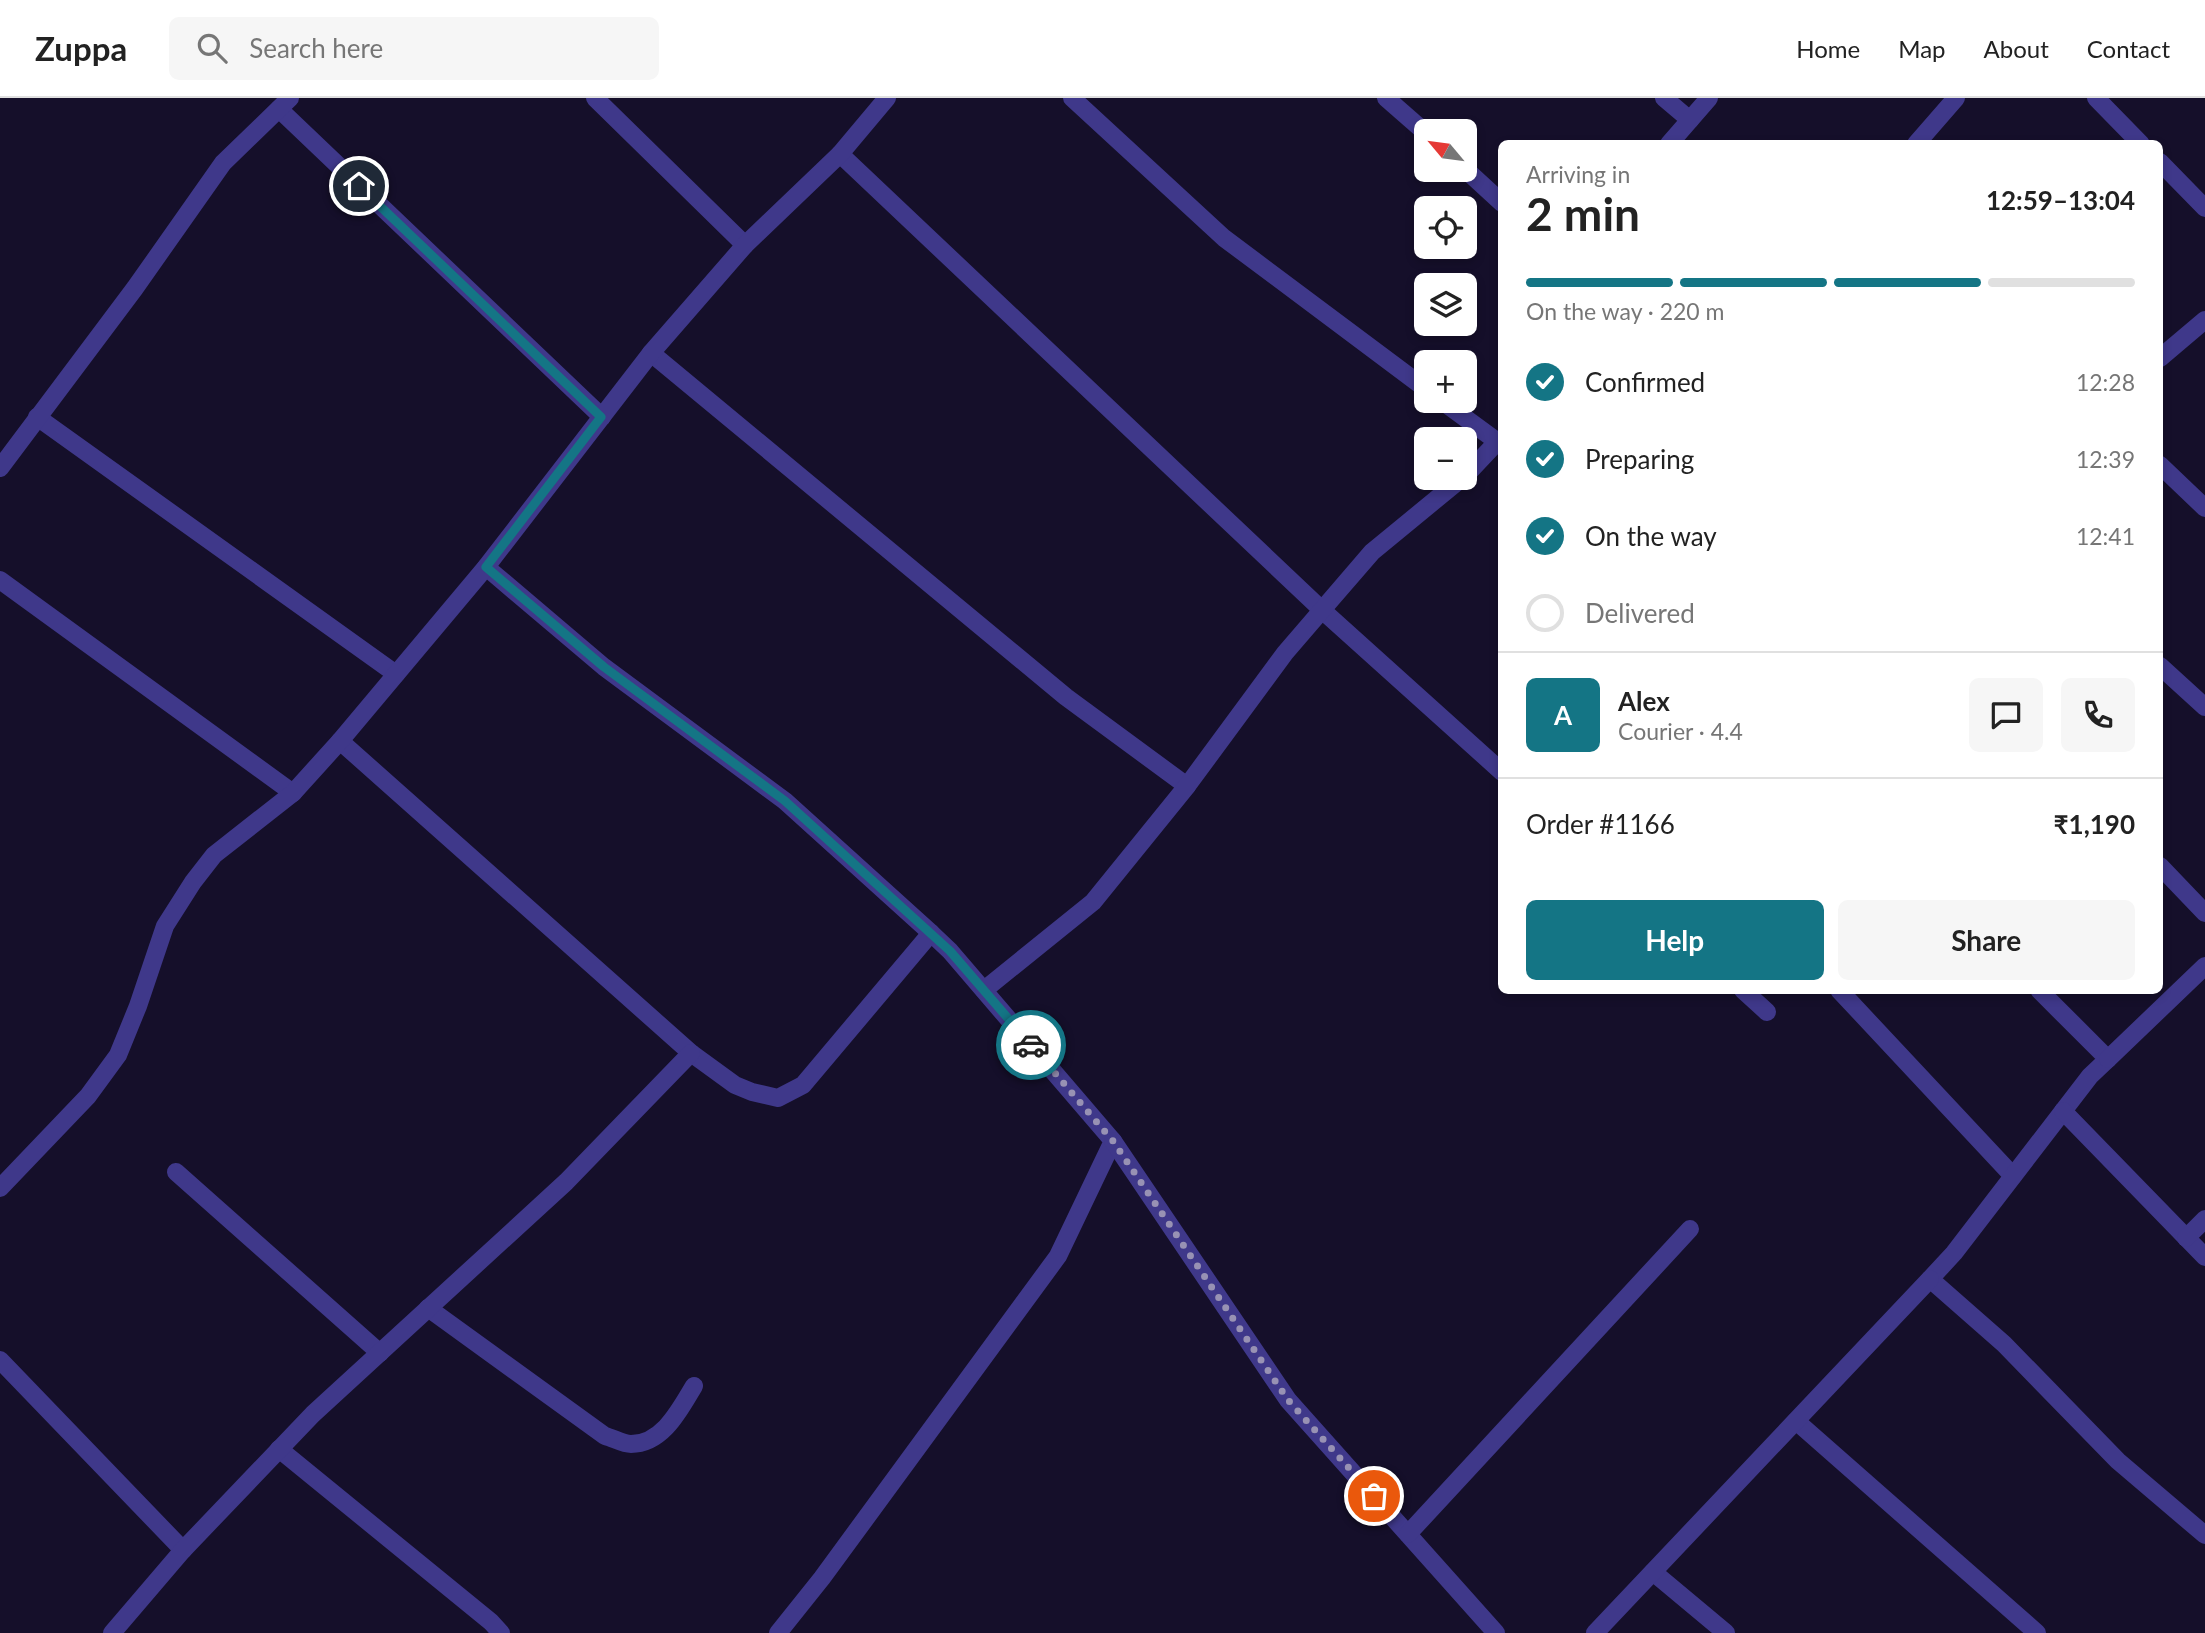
<!DOCTYPE html>
<meta charset="utf-8">
<style>
:root{--surface:#fff;--page:#f6f6f6;--text:#222;--muted:#767676;--line:#e0e0e0;--accent:#147585}
body{margin:0;font-family:Lato,sans-serif;background:var(--page);color:var(--text);height:100vh;display:flex;flex-direction:column;font-size:26px;white-space:nowrap}
*{box-sizing:border-box;margin:0}
p{font-size:23px;color:var(--muted)}
.icon{flex:none;width:38px;height:38px;fill:none;stroke:currentColor;stroke-width:2;stroke-linecap:round;stroke-linejoin:round}
.map{position:relative;flex:1;overflow:hidden}
.side{position:absolute;left:1498px;top:42px;width:665px;height:854px;display:flex;flex-direction:column;background:var(--surface);border-radius:10px;box-shadow:0 4px 10px #0003}
.side>*{flex:none}
.needle{width:46px;rotate:299deg}
.tools{position:absolute;left:1414px;top:21px;display:grid;gap:14px}
.tools a{display:grid;place-items:center;width:63px;height:63px;border-radius:10px;background:var(--surface);box-shadow:0 4px 10px #0003;font-size:35px}
.pin{position:absolute;display:grid;place-items:center;width:60px;height:60px;color:#fff;margin:-30px;border:4px solid #fff;border-radius:50%;box-shadow:0 2px 7px #0007}
.courier{position:absolute;display:grid;place-items:center;width:70px;height:70px;margin:-35px;border:5px solid #147585;border-radius:50%;background:#fff;color:#222;box-shadow:0 2px 9px #0007}
.head em{font-style:normal;font-weight:700}
.head div{display:flex;flex-direction:column-reverse}
.head{display:flex;align-items:center;justify-content:space-between;height:119px;padding:0 28px}
h1{font-size:46px;font-weight:700;line-height:52px}
.bar{display:grid;grid-template-columns:repeat(4,1fr);gap:10px 7px;align-content:center;height:84px;padding:0 28px}
.bar i{height:9px;border-radius:5px;background:var(--line)}
.bar .current{background:var(--accent)}
.bar p{grid-column:span 4}
.line{display:flex;align-items:center;gap:18px;padding:0 28px;border-top:2px solid var(--line)}
.line div{flex:1}
.round{display:grid;place-items:center;flex:none;width:74px;height:74px;border-radius:10px;background:var(--page)}
ol{padding:0 28px;list-style:none}
li{display:flex;align-items:center;gap:21px;height:77px}
li p{margin-inline-start:auto}
li .icon{padding:7px;border-radius:50%;background:var(--accent);color:#fff;stroke-width:4}
li:last-child{color:var(--muted)}
li i{width:38px;height:38px;border:4px solid var(--line);border-radius:50%}
.primary-button{display:flex;gap:14px;margin-top:auto;padding:14px 28px}
.primary-button a{flex:1;height:80px;border-radius:10px;background:var(--accent);color:#fff;font-size:28px;font-weight:700;line-height:80px;text-align:center}
.primary-button a+a{background:var(--page);color:var(--text)}
header{display:flex;align-items:center;gap:42px;box-sizing:border-box;height:98px;padding:0 35px;background:var(--surface);border-bottom:2px solid var(--line)}
header strong{font-size:33px}
nav{display:flex;gap:38px;margin-inline-start:auto;font-size:24px}
.search{width:490px;height:63px;background:var(--page);display:flex;align-items:center;gap:18px;box-sizing:border-box;padding:0 24px;border-radius:10px;color:var(--muted);font-size:26px}
.map>svg:first-child{display:block}
.lines{fill:none;stroke-linecap:round;stroke-linejoin:round}
.minor{stroke:#3f388a;stroke-width:18}
.done{stroke:#9892b4;stroke-width:7;stroke-dasharray:0 12.6}
.route{stroke:#147585;stroke-width:9}
</style>
<header>
<strong>Zuppa</strong>
<div class="search"><svg class="icon" aria-label="search" viewBox="0 0 24 24"><circle cx="10" cy="10" r="6"/><path d="M15 15l6 6"/></svg>Search here</div>
<nav><a>Home</a><a>Map</a><a>About</a><a>Contact</a></nav>
</header>
<div class="map">
<svg width="2205" height="1535" viewBox="0 0 2205 1535">
<rect width="100%" height="100%" fill="#150f2a"/>
<g class="lines">
<g class="minor">
<polyline points="595,0 745,147"/>
<polyline points="1072,0 1224,140 1426,291"/>
<polyline points="1386,0 1426,35"/>
<polyline points="1664,0 1690,22"/>
<polyline points="2096,0 2141,46"/>
<polyline points="279,11 602,319"/>
<polyline points="1669,46 1709,0"/>
<polyline points="1916,46 1956,0"/>
<polyline points="840,56 1322,512 1502,674"/>
<polyline points="2160,64 2205,110"/>
<polyline points="1465,71 1502,105"/>
<polyline points="651,255 1066,599 1187,688"/>
<polyline points="2160,260 2205,222"/>
<polyline points="1442,303 1502,347"/>
<polyline points="37,319 396,576"/>
<polyline points="2160,367 2205,410"/>
<polyline points="0,370 135,190 223,65 290,0"/>
<polyline points="1465,378 1498,343"/>
<polyline points="486,469 604,569 785,703 931,835 950,853 1113,1043 1058,1158 822,1480 778,1535"/>
<polyline points="0,482 293,695"/>
<polyline points="2160,568 2205,609"/>
<polyline points="340,643 691,955 735,987 752,994 778,1000 803,987 931,835"/>
<polyline points="2160,768 2205,815"/>
<polyline points="984,892 1093,804 1187,688 1285,555 1322,512 1372,454 1462,380"/>
<polyline points="1743,892 1767,914"/>
<polyline points="1839,892 2013,1078"/>
<polyline points="2039,892 2108,961 2090,978 1954,1155 1930,1181 2004,1246 2118,1363 2205,1437"/>
<polyline points="2108,961 2205,868"/>
<polyline points="2063,1013 2205,1159"/>
<polyline points="1113,1043 1288,1302 1496,1535"/>
<polyline points="176,1074 380,1255"/>
<polyline points="0,1090 88,998 118,957 138,908 165,828 193,784 214,757 293,695 340,643 486,469 651,255 745,147 840,56 887,0"/>
<polyline points="2186,1140 2205,1121"/>
<path d="M428 1210 605 1338C613 1340 623 1346 631 1346 663 1346 680 1311 694 1288"/>
<polyline points="0,1262 183,1452"/>
<polyline points="1796,1323 2037,1535"/>
<polyline points="279,1351 491,1524 501,1535"/>
<polyline points="1408,1436 1690,1131"/>
<polyline points="1653,1474 1726,1535"/>
<polyline points="112,1535 183,1452 313,1316 566,1084 691,955"/>
<polyline points="1595,1535 1930,1181"/>
</g>
</g>
<g class="lines">
<polyline class="done" points="1031,947 1113,1043 1288,1302 1374,1398"/>
<polyline class="route" points="359,88 601,319 486,469 604,569 785,703 950,853 1031,947"/>
</g>
</svg>
<div class="tools">
<a><svg class="needle" viewBox="-14 -14 28 28"><path d="M0-13l5 13h-10z" fill="#e53935"/><path d="M0 13l5-13h-10z" fill="#767676"/></svg></a>
<a><svg class="icon" aria-label="locate" viewBox="0 0 24 24"><circle cx="12" cy="12" r="6"/><path d="M12 2v4M12 18v4M2 12h4M18 12h4"/></svg></a>
<a><svg class="icon" aria-label="layers" viewBox="0 0 24 24"><path d="M12 4l9 5-9 5-9-5zM3 14l9 5 9-5"/></svg></a>
<a>+</a>
<a>−</a>
</div>
<div class="pin" style="left:1374px;top:1398px;background:#ea580c"><svg class="icon" aria-label="bag" viewBox="0 0 24 24"><path d="M5 8h14l-1 12H6zM9 8a3 3 0 0 1 6 0"/></svg></div>
<div class="pin" style="left:359px;top:88px;background:#1f2937"><svg class="icon" aria-label="home" viewBox="0 0 24 24"><path d="M3 11l9-7 9 7M6 9v11h12V9"/></svg></div>
<div class="courier" style="left:1031px;top:947px"><svg class="icon" aria-label="car" viewBox="0 0 24 24"><path d="M5 17H2v-5l4-1 3-4h7l3 4 3 1v5h-3M9 17h6M6 11h13"/><circle cx="7" cy="17" r="2"/><circle cx="17" cy="17" r="2"/></svg></div>
<section class="side">
<div class="head"><div><h1>2 min</h1><p>Arriving in</p></div><em>12:59–13:04</em></div>
<div class="bar"><i class="current"></i><i class="current"></i><i class="current"></i><i></i><p>On the way · 220 m</p></div>
<ol>
<li><svg class="icon" aria-label="check" viewBox="0 0 24 24"><path d="M5 12l5 5 9-10"/></svg>Confirmed<p>12:28</p></li>
<li><svg class="icon" aria-label="check" viewBox="0 0 24 24"><path d="M5 12l5 5 9-10"/></svg>Preparing<p>12:39</p></li>
<li><svg class="icon" aria-label="check" viewBox="0 0 24 24"><path d="M5 12l5 5 9-10"/></svg>On the way<p>12:41</p></li>
<li><i></i>Delivered</li>
</ol>
<div class="line" style="height:126px"><b class="round" style="background:var(--accent);color:#fff">A</b><div><b>Alex</b><p>Courier · 4.4</p></div><a class="round"><svg class="icon" aria-label="chat" viewBox="0 0 24 24"><path d="M4 5h16v11H9l-5 4z"/></svg></a><a class="round"><svg class="icon" aria-label="phone" viewBox="0 0 24 24"><path d="M5 4h4l2 5-3 2q2 4 5 5l2-3 5 2v4C11 20 4 13 5 4z"/></svg></a></div>
<div class="line" style="height:91px"><div>Order #1166</div><b>₹1,190</b></div>
<div class="primary-button"><a>Help</a><a>Share</a></div>
</section>
</div>
